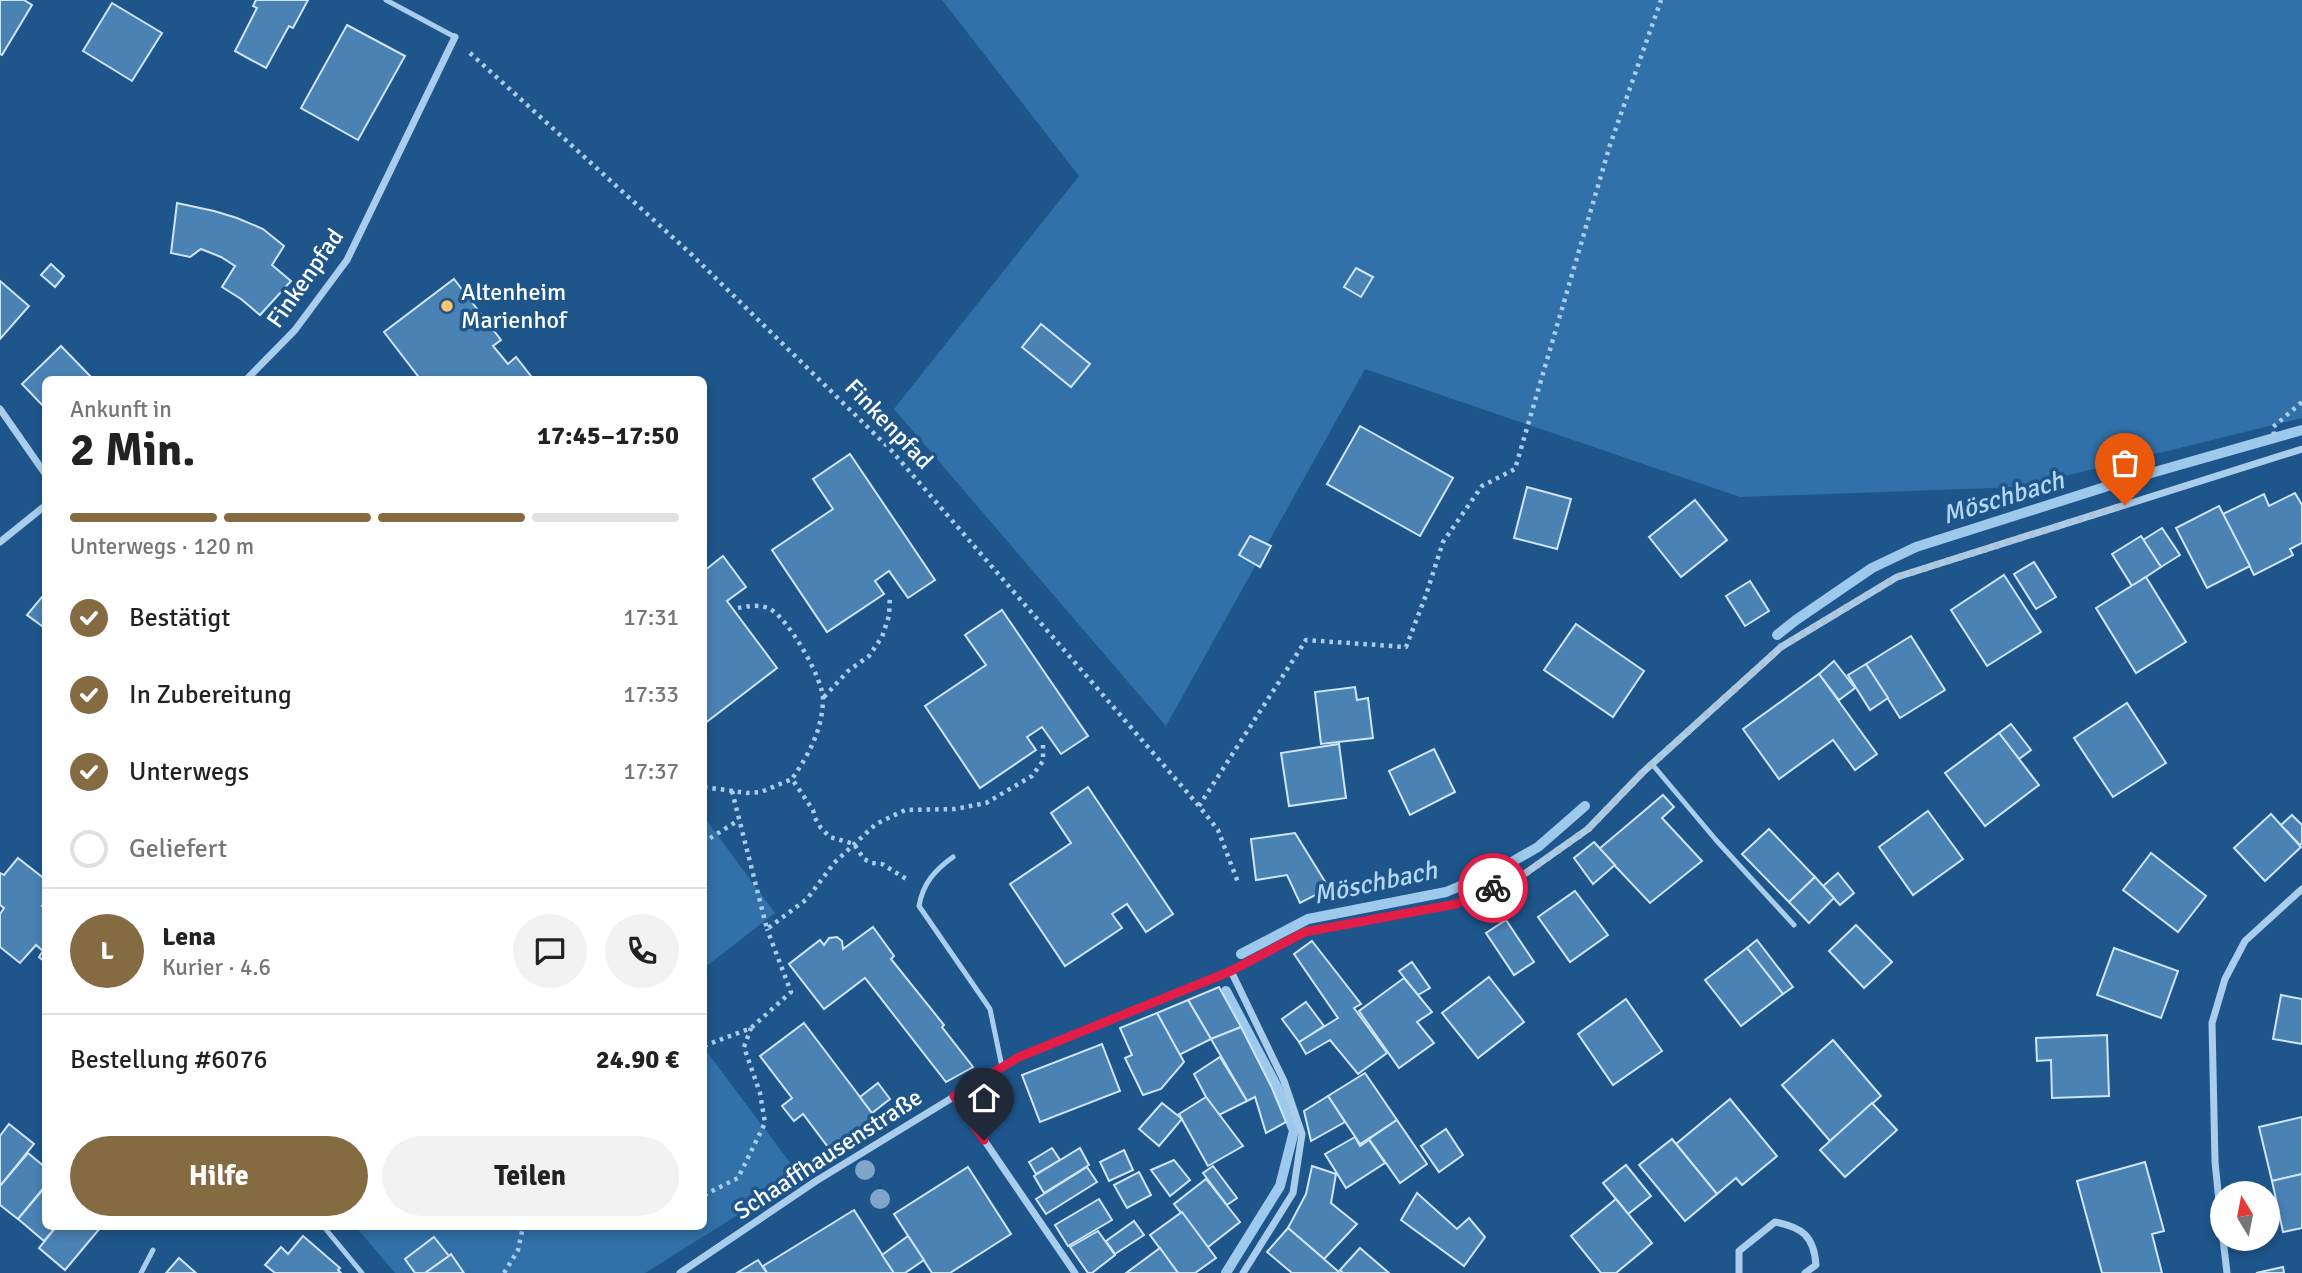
<!DOCTYPE html>
<html lang="de">
<meta charset="utf-8">
<style>
:root{--surface:#fff;--page:#f2f2f2;--text:#222;--muted:#767676;--line:#e0e0e0;--accent:#846b42}
body{margin:0;font-family:Signika,sans-serif;background:var(--page);color:var(--text);height:100vh;display:flex;flex-direction:column;font-size:26px;white-space:nowrap}
*{box-sizing:border-box;margin:0}
p{font-size:23px;color:var(--muted)}
.icon{flex:none;width:38px;height:38px;fill:none;stroke:currentColor;stroke-width:2;stroke-linecap:round;stroke-linejoin:round}
.map{position:relative;flex:1;overflow:hidden}
.details{position:absolute;left:42px;top:376px;width:665px;height:854px;display:flex;flex-direction:column;background:var(--surface);border-radius:10px;box-shadow:0 4px 10px #0003}
.details>*{flex:none}
.needle{width:46px;rotate:350deg}
.buttons{position:absolute;left:2210px;top:1181px;display:grid;gap:14px}
.buttons a{display:grid;place-items:center;width:70px;height:70px;border-radius:50%;background:var(--surface);box-shadow:0 4px 10px #0003;font-size:35px}
.pin{position:absolute;display:grid;place-items:center;width:60px;height:60px;color:#fff;margin:-72px -30px;border-radius:50% 50% 50% 0;rotate:-45deg;box-shadow:0 0 7px #0007}
.pin .icon{rotate:45deg}
.courier{position:absolute;display:grid;place-items:center;width:70px;height:70px;margin:-35px;border:5px solid #e11d48;border-radius:50%;background:#fff;color:#222;box-shadow:0 2px 9px #0007}
.overview em{font-style:normal;font-weight:800}
.overview div{display:flex;flex-direction:column-reverse}
.overview{display:flex;align-items:center;justify-content:space-between;height:119px;padding:0 28px}
h1{font-size:46px;font-weight:800;line-height:52px}
.bar{display:grid;grid-template-columns:repeat(4,1fr);gap:10px 7px;align-content:center;height:84px;padding:0 28px}
.bar i{height:9px;border-radius:5px;background:var(--line)}
.bar .selected{background:var(--accent)}
.bar p{grid-column:span 4}
.line{display:flex;align-items:center;gap:18px;padding:0 28px;border-top:2px solid var(--line)}
.line div{flex:1}
.round{display:grid;place-items:center;flex:none;width:74px;height:74px;border-radius:37px;background:var(--page)}
ol{padding:0 28px;list-style:none}
li{display:flex;align-items:center;gap:21px;height:77px}
li p{margin-inline-start:auto}
li .icon{padding:7px;border-radius:50%;background:var(--accent);color:#fff;stroke-width:4}
li:last-child{color:var(--muted)}
li i{width:38px;height:38px;border:4px solid var(--line);border-radius:50%}
.cta{display:flex;gap:14px;margin-top:auto;padding:14px 28px}
.cta a{flex:1;height:80px;border-radius:42px;background:var(--accent);color:#fff;font-size:28px;font-weight:800;line-height:80px;text-align:center}
.cta a+a{background:var(--page);color:var(--text)}
.map>svg:first-child{display:block}
.green{fill:#3170a8}
.lines{fill:none;stroke-linecap:round;stroke-linejoin:round}
.stream{stroke:#9dc9ed;stroke-width:10}
.building{fill:#4a82b4;stroke:#cfe5f9;stroke-width:2}
.path{stroke:#aacdec;stroke-width:4.5;stroke-dasharray:3.5 5;stroke-linecap:butt}
.lane{stroke:#aacdec;stroke-width:5}
.street{stroke:#aacdec;stroke-width:7}
.tree{fill:#7fa5c8}
.done{stroke:#b0c4d6;stroke-width:7;stroke-dasharray:0 12.6}
.route{stroke:#e11d48;stroke-width:9}
.poi-dot{fill:#fbc569;stroke:#1e568b;stroke-width:2.5}
.labels{text-anchor:middle;stroke-width:7;stroke-linejoin:round;paint-order:stroke}
.street-label{font-size:24px;fill:#fff;stroke:#1e568b}
.poi-label{font-size:24px;fill:#fff;stroke:#1e568b;text-anchor:start}
.water-label{font-size:26px;font-style:italic;fill:#b6d7f3;stroke:#1e568b}
</style>
<div class="map">
<svg width="2302" height="1273" viewBox="0 0 2302 1273">
<rect width="100%" height="100%" fill="#1e568b"/>
<g class="green">
<polygon points="942,0 2302,0 2302,418 2020,487 1740,497 1365,369 1166,726 894,409 1079,176"/>
<polygon points="704,817 775,913 704,968"/>
<polygon points="704,1048 800,1176 645,1273 395,1273 356,1227 704,1227"/>
</g>
<g class="lines">
<g class="stream">
<polyline points="1777,635 1796,620 1872,568 1916,547 2130,479 2302,430"/>
<polyline points="1241,954 1308,919 1446,892 1496,871 1538,847 1585,806"/>
<polyline points="1226,991 1277,1087 1294,1131 1280,1186 1226,1273"/>
</g>
</g>
<g class="building">
<polygon points="0,0 24,0 32,5 2,55 0,54"/>
<polygon points="256,0 308,0 293,28 289,26 266,68 235,51 257,8 253,6"/>
<polygon points="112,3 162,33 132,81 83,51"/>
<polygon points="347,25 405,56 358,140 301,108"/>
<polygon points="177,203 214,211 237,218 263,229 284,246 272,265 291,281 260,315 241,299 222,287 235,266 221,257 201,249 190,257 171,253"/>
<polygon points="51,264 64,276 55,287 41,275"/>
<polygon points="1356,268 1373,277 1361,297 1344,287"/>
<polygon points="454,279 501,340 493,346 508,364 516,357 534,380 421,380 384,332"/>
<polygon points="0,281 29,306 0,339"/>
<polygon points="1041,324 1090,364 1071,387 1022,347"/>
<polygon points="61,346 94,380 46,380 46,409 22,384"/>
<polygon points="1360,426 1453,478 1420,536 1327,484"/>
<polygon points="850,454 935,580 908,598 889,571 875,581 884,594 827,632 772,550 833,509 813,479"/>
<polygon points="1527,487 1571,499 1557,549 1514,538"/>
<polygon points="2295,493 2302,505 2302,543 2290,549 2293,555 2254,575 2223,514 2264,494 2269,506"/>
<polygon points="1695,500 1727,540 1681,577 1649,537"/>
<polygon points="2219,506 2250,566 2207,588 2176,528"/>
<polygon points="2162,528 2180,555 2161,567 2143,540"/>
<polygon points="1250,536 1271,546 1260,567 1239,555"/>
<polygon points="2141,536 2161,567 2132,586 2112,554"/>
<polygon points="723,556 746,587 727,601 777,668 704,724 704,571"/>
<polygon points="2034,562 2056,597 2036,609 2014,574"/>
<polygon points="2004,575 2041,632 1987,666 1951,610"/>
<polygon points="2146,577 2186,642 2136,673 2096,608"/>
<polygon points="1750,581 1769,611 1745,626 1726,596"/>
<polygon points="46,592 46,629 27,615"/>
<polygon points="1002,610 1088,736 1061,754 1042,727 1027,737 1036,750 980,788 925,706 986,665 965,635"/>
<polygon points="1576,624 1644,671 1613,717 1544,670"/>
<polygon points="1911,636 1945,690 1900,718 1866,664"/>
<polygon points="1834,661 1855,688 1839,700 1819,674"/>
<polygon points="1866,664 1888,698 1870,710 1848,675"/>
<polygon points="1819,674 1877,754 1855,770 1833,740 1779,779 1743,729"/>
<polygon points="1355,687 1357,700 1368,698 1373,738 1321,744 1315,692"/>
<polygon points="2127,703 2166,763 2113,797 2074,738"/>
<polygon points="2011,724 2031,750 2019,759 1999,733"/>
<polygon points="1999,733 2039,785 1985,826 1945,773"/>
<polygon points="1339,744 1346,798 1289,806 1281,753"/>
<polygon points="1434,749 1455,792 1410,815 1389,771"/>
<polygon points="1088,787 1173,914 1146,932 1127,904 1112,914 1122,928 1065,966 1010,884 1071,843 1051,813"/>
<polygon points="1663,795 1674,807 1662,818 1702,861 1650,903 1599,849"/>
<polygon points="1928,811 1963,859 1913,895 1879,847"/>
<polygon points="2271,814 2301,847 2265,881 2234,848"/>
<polygon points="2292,815 2302,825 2302,843 2300,845 2281,825"/>
<polygon points="1769,829 1815,877 1789,902 1742,854"/>
<polygon points="1295,833 1329,888 1300,903 1287,875 1256,880 1251,839"/>
<polygon points="1594,842 1615,865 1593,884 1574,858"/>
<polygon points="2151,853 2206,896 2178,932 2123,890"/>
<polygon points="18,858 46,880 46,902 42,906 46,909 46,963 39,957 43,951 36,945 20,963 0,947 0,914 4,908 0,905 0,873 4,875"/>
<polygon points="1838,873 1854,893 1840,905 1823,886"/>
<polygon points="1815,877 1834,898 1809,923 1789,902"/>
<polygon points="1575,891 1608,935 1570,962 1538,917"/>
<polygon points="1506,920 1534,962 1514,975 1486,933"/>
<polygon points="1856,925 1892,962 1864,988 1829,951"/>
<polygon points="873,927 894,956 891,959 944,1025 942,1027 973,1067 946,1082 865,978 824,1009 789,964 820,940 824,945 829,938 837,937 842,941 843,949"/>
<polygon points="1757,940 1793,987 1783,994 1747,948"/>
<polygon points="1312,941 1361,1004 1354,1008 1387,1053 1358,1074 1330,1040 1306,1054 1299,1042 1338,1018 1294,954"/>
<polygon points="1747,948 1783,994 1741,1026 1705,980"/>
<polygon points="2114,948 2178,971 2161,1018 2097,995"/>
<polygon points="1412,962 1430,988 1418,995 1399,971"/>
<polygon points="1489,977 1524,1022 1478,1058 1442,1013"/>
<polygon points="1404,978 1432,1012 1417,1022 1434,1043 1399,1068 1359,1011"/>
<polygon points="1219,987 1241,1027 1211,1039 1188,1000"/>
<polygon points="2281,995 2302,999 2302,1044 2273,1039"/>
<polygon points="1626,999 1662,1051 1613,1085 1578,1034"/>
<polygon points="1188,1000 1211,1039 1179,1055 1157,1013"/>
<polygon points="1306,1002 1324,1026 1299,1042 1282,1019"/>
<polygon points="1157,1013 1184,1062 1161,1089 1143,1095 1125,1058 1132,1055 1120,1028"/>
<polygon points="804,1023 879,1122 834,1155 803,1114 794,1121 782,1106 792,1098 760,1056"/>
<polygon points="1241,1027 1272,1088 1286,1122 1266,1133 1255,1097 1247,1101 1211,1039"/>
<polygon points="2107,1035 2109,1096 2052,1098 2051,1060 2037,1061 2036,1038"/>
<polygon points="1833,1040 1881,1096 1830,1141 1782,1085"/>
<polygon points="1102,1044 1120,1091 1040,1122 1022,1075"/>
<polygon points="1220,1057 1247,1101 1219,1115 1206,1097 1194,1074"/>
<polygon points="1365,1073 1397,1120 1360,1144 1328,1096"/>
<polygon points="878,1083 890,1099 872,1113 860,1097"/>
<polygon points="1328,1096 1345,1122 1311,1141 1304,1111"/>
<polygon points="1206,1097 1243,1146 1208,1166 1179,1114"/>
<polygon points="1730,1099 1777,1156 1742,1185 1736,1178 1717,1194 1676,1144"/>
<polygon points="1162,1103 1182,1119 1159,1146 1139,1129"/>
<polygon points="1872,1103 1897,1130 1845,1177 1820,1150"/>
<polygon points="2302,1117 2302,1174 2272,1181 2259,1127"/>
<polygon points="1397,1120 1427,1164 1400,1183 1369,1139"/>
<polygon points="9,1124 34,1144 0,1186 0,1136"/>
<polygon points="1446,1129 1463,1155 1439,1172 1421,1146"/>
<polygon points="1355,1137 1360,1146 1369,1140 1385,1163 1346,1188 1325,1154"/>
<polygon points="1672,1139 1717,1194 1685,1221 1639,1165"/>
<polygon points="1052,1148 1060,1160 1036,1174 1029,1162"/>
<polygon points="1080,1148 1089,1165 1044,1193 1034,1176"/>
<polygon points="1124,1150 1133,1170 1109,1181 1100,1162"/>
<polygon points="28,1153 46,1168 46,1185 18,1219 0,1205 0,1186"/>
<polygon points="1174,1160 1190,1180 1170,1196 1151,1170"/>
<polygon points="2145,1162 2164,1231 2152,1234 2162,1273 2102,1273 2077,1181"/>
<polygon points="1626,1165 1651,1196 1628,1214 1603,1183"/>
<polygon points="1213,1166 1237,1198 1227,1205 1203,1173"/>
<polygon points="1312,1166 1336,1174 1331,1203 1357,1224 1324,1259 1288,1228 1306,1194"/>
<polygon points="968,1167 1011,1234 950,1273 932,1273 894,1214"/>
<polygon points="1087,1167 1097,1182 1046,1214 1036,1199"/>
<polygon points="1139,1172 1151,1195 1127,1208 1114,1185"/>
<polygon points="2302,1174 2302,1228 2283,1232 2272,1181"/>
<polygon points="1206,1179 1240,1222 1208,1247 1174,1204"/>
<polygon points="46,1186 46,1227 56,1227 44,1241 18,1219"/>
<polygon points="1417,1193 1457,1229 1469,1218 1485,1237 1464,1266 1401,1220"/>
<polygon points="1099,1199 1112,1220 1068,1246 1055,1225"/>
<polygon points="1616,1199 1652,1243 1616,1273 1601,1273 1571,1236"/>
<polygon points="854,1210 894,1273 767,1273 763,1266"/>
<polygon points="1182,1212 1216,1258 1195,1273 1178,1273 1150,1235"/>
<polygon points="1134,1221 1144,1235 1115,1254 1106,1241"/>
<polygon points="56,1227 101,1227 65,1270 39,1248"/>
<polygon points="1288,1228 1324,1259 1340,1273 1292,1273 1267,1252"/>
<polygon points="1098,1231 1115,1255 1092,1273 1088,1273 1070,1247"/>
<polygon points="303,1236 340,1268 338,1270 341,1273 275,1273 265,1265 281,1247 288,1254"/>
<polygon points="908,1236 924,1260 905,1273 894,1273 882,1255"/>
<polygon points="434,1237 449,1256 425,1273 415,1273 405,1259"/>
<polygon points="1160,1248 1178,1273 1126,1273"/>
<polygon points="1360,1248 1389,1273 1343,1273 1340,1270"/>
<polygon points="451,1254 464,1273 425,1273 449,1256"/>
<polygon points="179,1258 196,1273 166,1273"/>
<polygon points="758,1260 767,1273 737,1273"/>
<polygon points="2283,1267 2284,1273 2256,1273"/>
</g>
<g class="lines">
<g class="path">
<polyline points="470,53 690,253 891,450 1199,806 1218,830 1239,885"/>
<polyline points="2274,435 2273,427 2302,402"/>
<path d="M738 608C748 606 761 604 770 609 788 618 824 680 823 700 822 731 809 754 792 779L813 810 815 818 821 828 830 837 854 844 864 859 872 863 882 864 908 880"/>
<polyline points="824,697 848,671 869,656 882,637 889,616 890,595"/>
<polyline points="704,787 747,793 761,792 792,779"/>
<polyline points="732,791 767,929 807,899 834,863 876,824 905,810 955,809 986,803 1032,776 1043,761 1043,742"/>
<polyline points="1199,806 1306,640 1406,647 1426,595 1443,542 1482,486 1515,469 1610,145 1661,0"/>
<polyline points="704,836 707,840 739,820"/>
<polyline points="704,1046 751,1028 791,992 767,929"/>
<polyline points="704,1195 738,1178 765,1123 760,1093 744,1047 751,1028"/>
<polyline points="504,1273 518,1250 523,1227"/>
</g>
<g class="lane">
<polyline points="386,0 455,37"/>
<polyline points="1652,764 1716,840 1794,925"/>
<path d="M953 857C935 870 923 883 919 906L990 1009 1002 1067"/>
<polyline points="324,1227 362,1273"/>
<polyline points="141,1273 153,1250"/>
</g>
<g class="street">
<polyline points="246,380 295,330 347,260 455,37"/>
<polyline points="0,409 46,475"/>
<polyline points="0,542 46,505"/>
<polyline points="1231,971 1284,1081 1302,1134 1293,1193 1243,1273"/>
<polyline points="954,1096 1075,1273"/>
<polyline points="2222,1231 2215,1162 2212,1023 2225,979 2245,941 2302,889"/>
<polyline points="2223,1239 2227,1273"/>
<polyline points="680,1273 816,1181 1019,1057 1231,971 1305,932 1456,904 1523,875 1588,829 1642,773 1781,647 1897,577 2302,449"/>
<path d="M1739 1273V1251L1775 1222C1802 1227 1814 1236 1816 1265L1805 1273"/>
</g>
</g>
<g class="tree">
<circle cx="865" cy="1170" r="10"/>
<circle cx="880" cy="1199" r="10"/>
</g>
<g class="lines">
<polyline class="done" points="1493,888 1523,875 1588,829 1642,773 1781,647 1897,577 2125,505"/>
<polyline class="route" points="984,1140 954,1096 1019,1057 1231,971 1305,932 1456,904 1493,888"/>
</g>
<circle class="poi-dot" cx="447" cy="306" r="7"/>
<g class="labels">
<g class="street-label">
<text transform="translate(305 278) rotate(-55)" y="8">Finkenpfad</text>
<text transform="translate(889 424) rotate(46)" y="8">Finkenpfad</text>
<text transform="translate(828 1154) rotate(-33)" y="8">Schaaffhausenstraße</text>
</g>
<g class="poi-label">
<text x="461" y="300">Altenheim<tspan x="461" dy="28">Marienhof</tspan></text>
</g>
<g class="water-label">
<text transform="translate(2003 497) rotate(-17)" y="9">Möschbach</text>
<text transform="translate(1375 882) rotate(-12)" y="9">Möschbach</text>
</g>
</g>
</svg>
<div class="buttons">
<a><svg class="needle" viewBox="-14 -14 28 28"><path d="M0-13l5 13h-10z" fill="#e53935"/><path d="M0 13l5-13h-10z" fill="#767676"/></svg></a>
</div>
<div class="pin" style="left:2125px;top:505px;background:#ea580c"><svg class="icon" aria-label="bag" viewBox="0 0 24 24"><path d="M5 8h14l-1 12H6zM9 8a3 3 0 0 1 6 0"/></svg></div>
<div class="pin" style="left:984px;top:1140px;background:#1f2937"><svg class="icon" aria-label="home" viewBox="0 0 24 24"><path d="M3 11l9-7 9 7M6 9v11h12V9"/></svg></div>
<div class="courier" style="left:1493px;top:888px"><svg class="icon" aria-label="bike" viewBox="0 0 24 24"><circle cx="6" cy="16" r="4"/><circle cx="18" cy="16" r="4"/><path d="M6 16l4-8h5l3 8M10 8l3 8H6M13 5h3"/></svg></div>
<section class="details">
<div class="overview"><div><h1>2 Min.</h1><p>Ankunft in</p></div><em>17:45–17:50</em></div>
<div class="bar"><i class="selected"></i><i class="selected"></i><i class="selected"></i><i></i><p>Unterwegs · 120 m</p></div>
<ol>
<li><svg class="icon" aria-label="check" viewBox="0 0 24 24"><path d="M5 12l5 5 9-10"/></svg>Bestätigt<p>17:31</p></li>
<li><svg class="icon" aria-label="check" viewBox="0 0 24 24"><path d="M5 12l5 5 9-10"/></svg>In Zubereitung<p>17:33</p></li>
<li><svg class="icon" aria-label="check" viewBox="0 0 24 24"><path d="M5 12l5 5 9-10"/></svg>Unterwegs<p>17:37</p></li>
<li><i></i>Geliefert</li>
</ol>
<div class="line" style="height:126px"><b class="round" style="background:var(--accent);color:#fff">L</b><div><b>Lena</b><p>Kurier · 4.6</p></div><a class="round"><svg class="icon" aria-label="chat" viewBox="0 0 24 24"><path d="M4 5h16v11H9l-5 4z"/></svg></a><a class="round"><svg class="icon" aria-label="phone" viewBox="0 0 24 24"><path d="M5 4h4l2 5-3 2q2 4 5 5l2-3 5 2v4C11 20 4 13 5 4z"/></svg></a></div>
<div class="line" style="height:91px"><div>Bestellung #6076</div><b>24.90 €</b></div>
<div class="cta"><a>Hilfe</a><a>Teilen</a></div>
</section>
</div>
